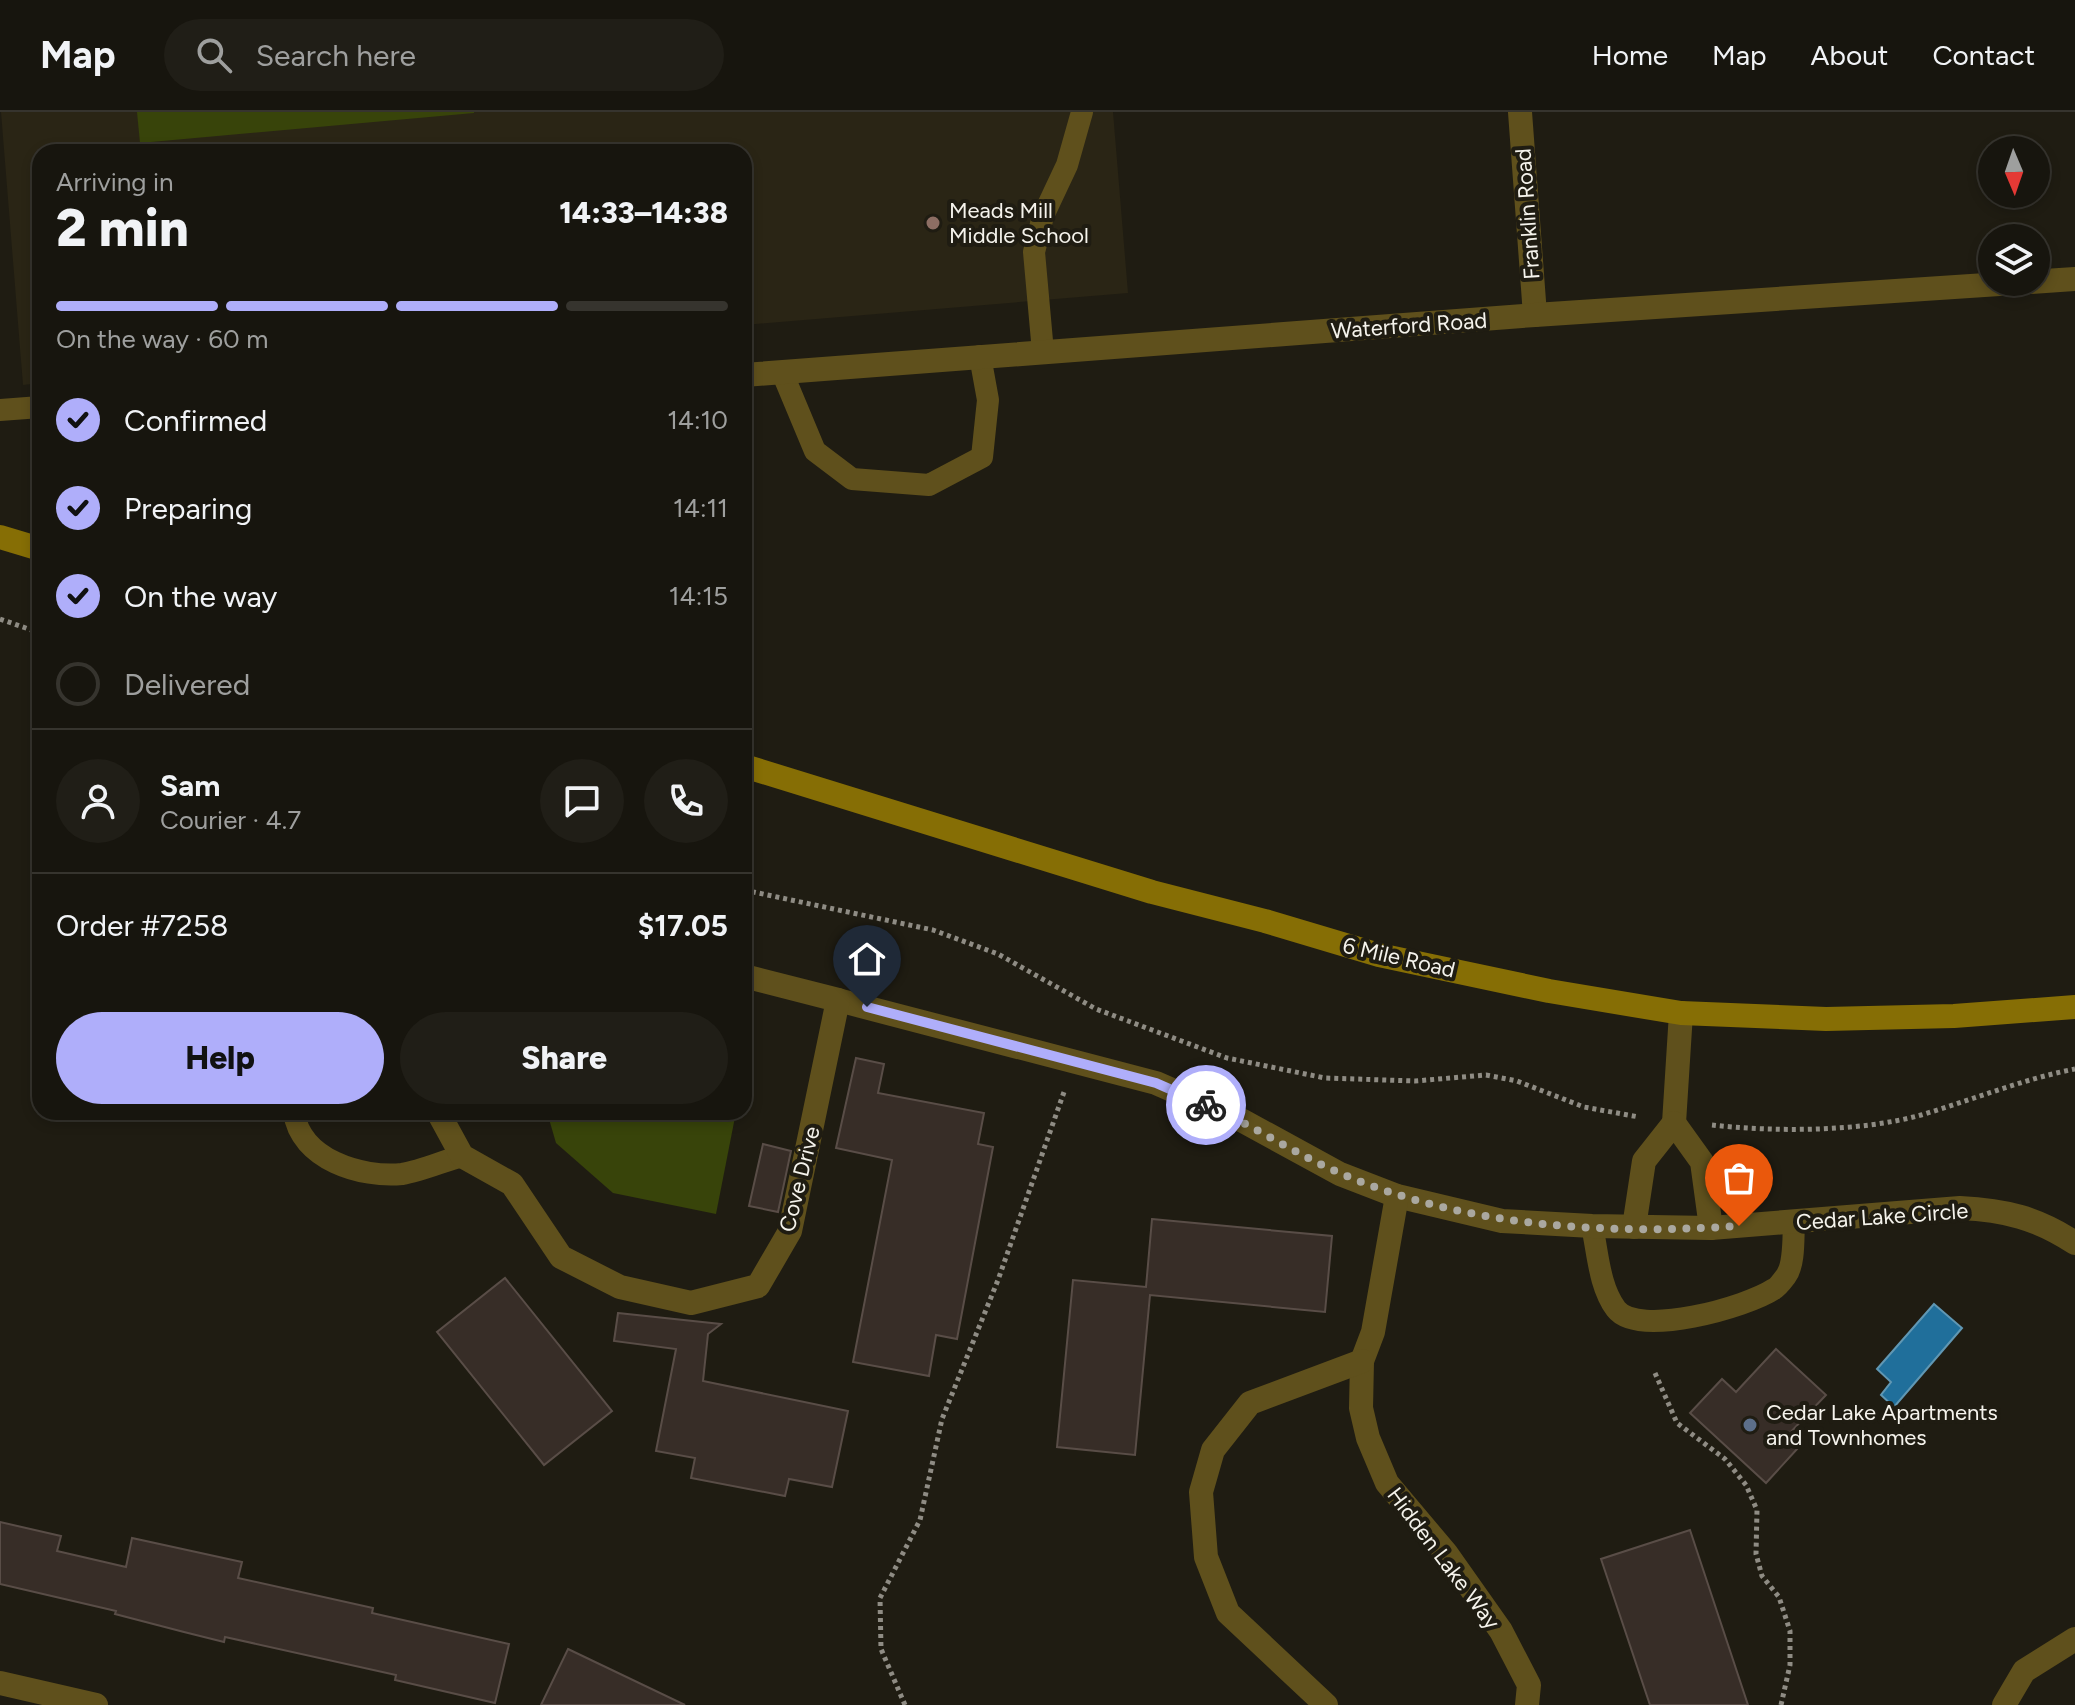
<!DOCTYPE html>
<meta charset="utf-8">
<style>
:root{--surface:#17150e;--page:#201e17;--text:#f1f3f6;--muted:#9e9f9e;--line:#36342e;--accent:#afaefa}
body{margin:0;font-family:Figtree,sans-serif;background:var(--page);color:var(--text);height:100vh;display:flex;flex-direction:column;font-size:30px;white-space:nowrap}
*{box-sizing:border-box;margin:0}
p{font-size:26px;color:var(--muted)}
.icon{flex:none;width:44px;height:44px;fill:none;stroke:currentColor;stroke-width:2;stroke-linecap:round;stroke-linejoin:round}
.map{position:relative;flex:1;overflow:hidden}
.panel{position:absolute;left:32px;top:32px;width:720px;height:976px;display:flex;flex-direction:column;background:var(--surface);border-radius:24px;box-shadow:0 4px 12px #0003,0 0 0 2px var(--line)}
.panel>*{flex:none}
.needle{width:52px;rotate:178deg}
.buttons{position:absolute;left:1978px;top:24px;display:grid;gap:16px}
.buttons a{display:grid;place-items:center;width:72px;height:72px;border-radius:50%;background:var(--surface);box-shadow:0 4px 12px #0003,0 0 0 2px var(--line);font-size:40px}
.pin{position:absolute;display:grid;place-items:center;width:68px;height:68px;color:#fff;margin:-82px -34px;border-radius:50% 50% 50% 0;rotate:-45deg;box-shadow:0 0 8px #0007}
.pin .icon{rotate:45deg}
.courier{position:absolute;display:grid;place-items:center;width:80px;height:80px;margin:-40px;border:6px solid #afaefa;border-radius:50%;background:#fff;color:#222;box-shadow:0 2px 10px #0007}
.head em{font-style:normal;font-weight:800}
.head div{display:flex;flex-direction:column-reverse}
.head{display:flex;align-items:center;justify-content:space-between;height:136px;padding:0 24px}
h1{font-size:52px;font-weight:800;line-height:60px}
.bar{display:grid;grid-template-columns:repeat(4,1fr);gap:12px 8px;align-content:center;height:96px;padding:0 24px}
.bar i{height:10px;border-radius:6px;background:var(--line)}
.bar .active{background:var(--accent)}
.bar p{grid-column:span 4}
.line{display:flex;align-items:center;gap:20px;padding:0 24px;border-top:2px solid var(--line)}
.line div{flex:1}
.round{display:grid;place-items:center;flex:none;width:84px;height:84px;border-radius:42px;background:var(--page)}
ol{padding:0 24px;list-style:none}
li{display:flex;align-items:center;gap:24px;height:88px}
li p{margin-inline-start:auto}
li .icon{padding:8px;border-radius:50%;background:var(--accent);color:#111;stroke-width:4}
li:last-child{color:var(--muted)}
li i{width:44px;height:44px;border:4px solid var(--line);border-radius:50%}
.cta{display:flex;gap:16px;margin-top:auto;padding:16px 24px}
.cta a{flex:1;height:92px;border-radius:48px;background:var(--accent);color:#111;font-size:32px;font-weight:800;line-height:92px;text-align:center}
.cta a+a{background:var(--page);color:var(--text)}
header{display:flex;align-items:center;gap:48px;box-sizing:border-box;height:112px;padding:0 40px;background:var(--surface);border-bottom:2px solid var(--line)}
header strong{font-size:38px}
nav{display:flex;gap:44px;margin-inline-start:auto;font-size:28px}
.search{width:560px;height:72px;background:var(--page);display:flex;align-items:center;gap:20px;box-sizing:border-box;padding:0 28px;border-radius:44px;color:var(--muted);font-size:30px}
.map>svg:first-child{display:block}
.built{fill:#2a2515}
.green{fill:#38440a}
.water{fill:#206f9b;stroke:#6097b3;stroke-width:2}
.building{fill:#372d27;stroke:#594d47;stroke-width:2}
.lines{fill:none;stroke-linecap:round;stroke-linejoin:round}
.path{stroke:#8f8c84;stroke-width:5;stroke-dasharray:4 4;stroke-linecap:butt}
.lane{stroke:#5f501c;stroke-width:22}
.street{stroke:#5f501c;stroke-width:24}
.secondary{stroke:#866e05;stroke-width:24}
.done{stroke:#aaa8a0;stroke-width:8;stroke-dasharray:0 14.4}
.route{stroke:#afaefa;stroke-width:10}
.education-dot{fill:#8d6e63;stroke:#1f1c12;stroke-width:3}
.service-dot{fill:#5c6f8a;stroke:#1f1c12;stroke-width:3}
.labels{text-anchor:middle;stroke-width:8;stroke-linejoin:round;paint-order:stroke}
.poi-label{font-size:22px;fill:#f5f3ec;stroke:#1f1c12;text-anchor:start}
.street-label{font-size:22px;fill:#f5f3ec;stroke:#1f1c12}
</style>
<header>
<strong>Map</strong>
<div class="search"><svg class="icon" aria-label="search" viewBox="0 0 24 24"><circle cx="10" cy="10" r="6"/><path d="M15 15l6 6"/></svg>Search here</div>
<nav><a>Home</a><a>Map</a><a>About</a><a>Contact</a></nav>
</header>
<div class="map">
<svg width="2075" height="1593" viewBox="0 0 2075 1593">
<rect width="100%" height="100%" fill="#1f1c12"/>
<polygon class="built" points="1,0 1113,0 1128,181 744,213 744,40 40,40 40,271 23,273"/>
<g class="green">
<polygon points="137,0 474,0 474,1 140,31"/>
<polygon points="547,1000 736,1000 716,1102 613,1081 556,1031"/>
</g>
<polygon class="water" points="1934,1192 1962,1216 1894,1295 1881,1283 1891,1270 1877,1257"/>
<g class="building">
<polygon points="856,946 884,952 878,981 984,1001 978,1032 993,1035 957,1227 936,1223 929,1264 853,1250 892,1048 836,1036"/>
<polygon points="763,1032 791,1039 778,1100 749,1094"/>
<polygon points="1152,1107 1332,1124 1325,1200 1150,1183 1135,1343 1057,1335 1073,1168 1146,1175"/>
<polygon points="505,1166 612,1299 544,1353 437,1220"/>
<polygon points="618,1201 721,1212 708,1222 703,1269 848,1299 832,1375 789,1367 785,1384 691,1366 695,1346 656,1339 676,1237 614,1229"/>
<polygon points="1776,1237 1826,1283 1786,1325 1798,1336 1766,1371 1690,1301 1722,1267 1736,1280"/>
<polygon points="0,1410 61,1424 57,1439 126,1455 132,1426 242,1450 238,1466 373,1496 372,1501 509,1532 495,1591 395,1568 396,1563 225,1525 224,1530 184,1520 115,1502 116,1499 0,1472"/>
<polygon points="1690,1418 1748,1593 1650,1593 1601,1447"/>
<polygon points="568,1537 685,1593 541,1593"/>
</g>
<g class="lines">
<g class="path">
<polyline points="0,507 40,521"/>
<polyline points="744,778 933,818 998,842 1096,897 1227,946 1325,966 1415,969 1486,963 1517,969 1584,995 1639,1005"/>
<path d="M1712 1013C1775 1020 1860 1020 1921 1003 1972 988 2023 967 2075 957"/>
<polyline points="1655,1261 1677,1311 1725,1347 1746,1373 1757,1398 1756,1442 1762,1464 1779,1485 1790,1519 1790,1553 1781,1593"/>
<polyline points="905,1593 881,1537 880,1486 920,1408 942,1307 998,1168 1064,980"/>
</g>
<g class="lane">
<polyline points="1043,240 1034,140 1043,104 1067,53 1082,0"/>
<polyline points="782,260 815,339 852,367 929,373 982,345 988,288 980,244"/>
<polyline points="0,298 40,295"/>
<path d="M294 1000C300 1048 362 1066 402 1062 422 1059 443 1049 462 1044"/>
<path d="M1592 1114C1598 1141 1599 1174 1616 1197 1638 1226 1747 1195 1774 1177 1778 1175 1783 1168 1786 1164 1795 1152 1793 1124 1794 1110"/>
</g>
<g class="street">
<polyline points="1520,0 1535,203"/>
<polyline points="744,263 1535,203 2075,167"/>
<path d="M838 888 1156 971 1243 1009 1340 1062 1397 1084 1502 1109 1592 1114 1711 1116 1960 1096C2005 1098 2037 1106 2075 1131"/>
<polyline points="438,1000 462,1044 512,1072 561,1145 620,1175 691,1191 758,1174 790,1119 838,888 744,864"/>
<polyline points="1674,1011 1681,901"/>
<polyline points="1397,1084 1373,1220 1362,1249 1361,1296 1368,1326 1387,1371 1446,1441 1501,1519 1529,1573 1527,1593"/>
<polyline points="1634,1115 1644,1049 1674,1011 1702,1050 1711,1116"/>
<polyline points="0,1571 96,1593"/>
<polyline points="1326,1593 1228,1501 1206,1445 1201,1380 1213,1338 1250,1291 1362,1249"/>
<polyline points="2004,1593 2024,1559 2075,1527"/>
</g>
<g class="secondary">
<polyline points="0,425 40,437"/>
<polyline points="744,654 1152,780 1265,809 1379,843 1549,879 1681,901 1826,907 1954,904 2075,895"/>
</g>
</g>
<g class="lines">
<path class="done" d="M1206 993C1253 1013 1295 1042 1342 1062 1465 1115 1606 1123 1739 1114"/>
<polyline class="route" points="867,895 1156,971 1206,993"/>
</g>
<circle class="education-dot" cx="933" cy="111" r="8"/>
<circle class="service-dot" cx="1750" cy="1313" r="8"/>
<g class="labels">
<g class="poi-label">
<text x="949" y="106">Meads Mill<tspan x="949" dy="25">Middle School</tspan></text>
<text x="1766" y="1308">Cedar Lake Apartments<tspan x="1766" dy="25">and Townhomes</tspan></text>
</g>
<g class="street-label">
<text transform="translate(1527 102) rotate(-94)" y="8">Franklin Road</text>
<text transform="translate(1409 213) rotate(-4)" y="8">Waterford Road</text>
<text transform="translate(1399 845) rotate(13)" y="8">6 Mile Road</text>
<text transform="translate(799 1067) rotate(-76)" y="8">Cove Drive</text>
<text transform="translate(1882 1104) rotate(-4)" y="8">Cedar Lake Circle</text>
<text transform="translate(1444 1446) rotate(53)" y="8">Hidden Lake Way</text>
</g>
</g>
</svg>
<div class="buttons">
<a><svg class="needle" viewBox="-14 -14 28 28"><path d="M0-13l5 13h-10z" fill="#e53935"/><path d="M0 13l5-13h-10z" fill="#9e9f9e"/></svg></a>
<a><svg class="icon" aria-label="layers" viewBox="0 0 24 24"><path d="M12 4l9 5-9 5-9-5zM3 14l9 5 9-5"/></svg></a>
</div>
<div class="pin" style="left:1739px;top:1114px;background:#ea580c"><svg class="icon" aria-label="bag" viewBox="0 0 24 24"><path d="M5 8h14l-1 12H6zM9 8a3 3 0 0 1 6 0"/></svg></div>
<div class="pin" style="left:867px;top:895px;background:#1f2937"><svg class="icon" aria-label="home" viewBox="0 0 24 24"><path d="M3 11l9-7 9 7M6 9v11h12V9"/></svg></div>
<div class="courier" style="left:1206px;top:993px"><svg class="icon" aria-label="bike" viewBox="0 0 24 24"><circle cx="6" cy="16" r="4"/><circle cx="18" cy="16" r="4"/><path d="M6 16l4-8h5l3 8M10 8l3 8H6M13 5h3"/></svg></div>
<section class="panel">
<div class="head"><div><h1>2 min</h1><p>Arriving in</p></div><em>14:33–14:38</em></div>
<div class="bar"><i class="active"></i><i class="active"></i><i class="active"></i><i></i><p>On the way · 60 m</p></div>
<ol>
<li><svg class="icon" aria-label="check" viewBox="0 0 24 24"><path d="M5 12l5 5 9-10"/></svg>Confirmed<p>14:10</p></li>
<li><svg class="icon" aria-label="check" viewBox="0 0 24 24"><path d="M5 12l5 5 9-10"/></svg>Preparing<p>14:11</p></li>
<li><svg class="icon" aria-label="check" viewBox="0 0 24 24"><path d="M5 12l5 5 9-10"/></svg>On the way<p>14:15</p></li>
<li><i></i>Delivered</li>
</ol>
<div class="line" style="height:144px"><a class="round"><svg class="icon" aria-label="person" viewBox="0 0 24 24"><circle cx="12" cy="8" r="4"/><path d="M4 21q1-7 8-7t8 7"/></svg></a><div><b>Sam</b><p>Courier · 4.7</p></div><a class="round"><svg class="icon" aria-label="chat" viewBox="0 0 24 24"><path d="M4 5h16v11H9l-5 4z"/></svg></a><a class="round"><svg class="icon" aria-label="phone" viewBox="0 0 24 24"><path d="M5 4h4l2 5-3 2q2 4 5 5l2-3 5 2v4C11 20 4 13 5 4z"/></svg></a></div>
<div class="line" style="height:104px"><div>Order #7258</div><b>$17.05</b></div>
<div class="cta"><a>Help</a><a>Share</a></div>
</section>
</div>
